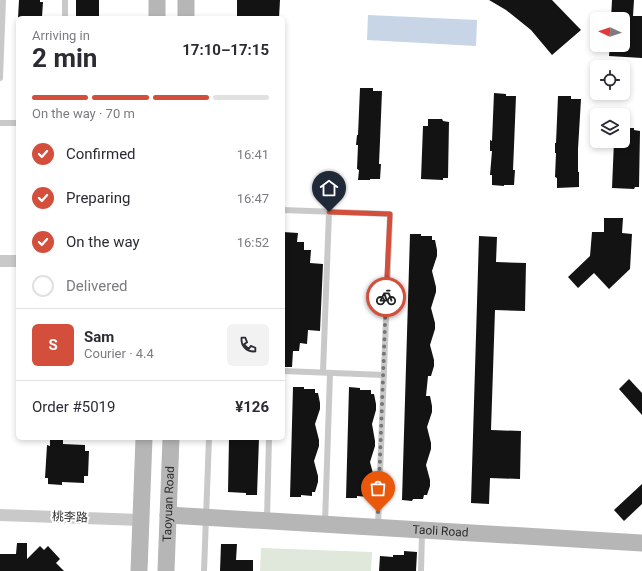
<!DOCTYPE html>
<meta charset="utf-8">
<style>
:root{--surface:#fff;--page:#f2f2f3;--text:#2b2b33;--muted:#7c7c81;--line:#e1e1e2;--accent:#d44e3c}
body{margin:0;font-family:Roboto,"Noto Sans SC",sans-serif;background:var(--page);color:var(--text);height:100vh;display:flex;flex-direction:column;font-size:15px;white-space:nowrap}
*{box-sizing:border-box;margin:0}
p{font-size:13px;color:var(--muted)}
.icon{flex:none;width:22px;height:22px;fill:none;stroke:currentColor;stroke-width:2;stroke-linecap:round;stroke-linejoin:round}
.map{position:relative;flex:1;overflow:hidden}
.details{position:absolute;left:16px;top:16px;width:269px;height:424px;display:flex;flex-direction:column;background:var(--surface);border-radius:6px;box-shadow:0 2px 6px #0003}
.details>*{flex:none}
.needle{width:26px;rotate:273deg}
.fabs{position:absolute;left:590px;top:12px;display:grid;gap:8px}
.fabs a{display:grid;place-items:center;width:40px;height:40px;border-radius:6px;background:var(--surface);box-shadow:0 2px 6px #0003;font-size:20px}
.pin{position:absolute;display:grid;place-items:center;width:34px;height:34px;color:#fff;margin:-41px -17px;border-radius:50% 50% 50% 0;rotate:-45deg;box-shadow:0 0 4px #0007}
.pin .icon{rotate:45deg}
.courier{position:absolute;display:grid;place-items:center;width:40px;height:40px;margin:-20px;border:3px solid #d44e3c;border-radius:50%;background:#fff;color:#222;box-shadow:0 1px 5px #0007}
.headline em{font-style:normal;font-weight:700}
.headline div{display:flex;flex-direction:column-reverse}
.headline{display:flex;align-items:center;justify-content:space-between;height:68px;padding:0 16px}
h1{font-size:26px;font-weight:700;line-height:30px}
.bar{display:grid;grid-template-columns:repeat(4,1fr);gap:6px 4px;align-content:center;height:48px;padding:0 16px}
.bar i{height:5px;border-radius:3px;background:var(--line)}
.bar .selected{background:var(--accent)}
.bar p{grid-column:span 4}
.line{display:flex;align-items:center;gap:10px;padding:0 16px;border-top:1px solid var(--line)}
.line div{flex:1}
.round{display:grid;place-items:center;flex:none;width:42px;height:42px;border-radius:6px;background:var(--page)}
ol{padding:0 16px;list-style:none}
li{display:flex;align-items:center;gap:12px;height:44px}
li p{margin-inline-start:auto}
li .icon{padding:4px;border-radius:50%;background:var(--accent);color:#fff;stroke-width:4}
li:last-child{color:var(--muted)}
li i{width:22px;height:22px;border:2px solid var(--line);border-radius:50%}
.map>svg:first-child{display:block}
.green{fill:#dfe8da}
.water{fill:#c7d5e7}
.building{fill:#131313}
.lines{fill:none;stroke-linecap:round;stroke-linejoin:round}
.lane{stroke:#c9c9c9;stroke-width:6}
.street{stroke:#c9c9c9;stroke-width:12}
.secondary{stroke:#b6b6b6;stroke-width:17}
.done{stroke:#767676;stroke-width:4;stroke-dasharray:0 7.2}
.route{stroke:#d44e3c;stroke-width:5}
.labels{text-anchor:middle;stroke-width:4;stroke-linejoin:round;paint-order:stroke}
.street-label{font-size:12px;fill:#2c2c2c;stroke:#fff}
</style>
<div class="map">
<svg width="642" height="571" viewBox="0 0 642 571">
<rect width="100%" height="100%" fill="#fff"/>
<polygon class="green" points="261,548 372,552 371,571 260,571"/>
<polygon class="water" points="368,15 477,20 476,46 367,40"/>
<g class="building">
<polygon points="19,0 40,0 40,2 43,2 42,17 39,17 39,18 18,18"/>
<rect x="76" y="0" width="23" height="18"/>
<polygon points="237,0 280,0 279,18 237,18"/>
<polygon points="489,0 552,0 581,30 552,55 531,30 506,10"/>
<polygon points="612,0 634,0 633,16 642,16 642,58 609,56 610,45 623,45 623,19 611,19"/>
<polygon points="360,88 373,88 373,91 382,91 380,141 379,164 381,164 380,179 370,179 370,180 358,180 359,170 357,169 358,145 356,145 357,135 358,135"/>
<polygon points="494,93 506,94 506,96 516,96 514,146 513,170 515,170 514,185 504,185 504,186 492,185 492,175 490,175 492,151 490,151 490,140 492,141"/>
<polygon points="558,96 571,96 571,99 581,99 578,149 578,172 579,172 579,187 557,188 557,178 555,177 556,153 555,153 555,143 556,143"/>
<polygon points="428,119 442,119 443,121 449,122 448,178 443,178 443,180 421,179 423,126 428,126"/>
<polygon points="623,128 634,128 634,130 640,131 639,187 635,187 634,189 612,188 614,141 623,141"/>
<polygon points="604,218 623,218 622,233 632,234 630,269 609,289 594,273 578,288 568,277 590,256 592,232 604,232"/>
<polygon points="283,232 298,233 297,242 304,242 304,250 311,250 310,263 323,264 320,331 308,330 307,344 300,343 299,351 293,351 292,367 283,367"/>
<polygon points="410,234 421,234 421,236 432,236 432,240 435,240 437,250 437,256 432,271 436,287 436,292 431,308 435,323 435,329 430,345 434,360 434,366 431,376 428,376 426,396 430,396 432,406 432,412 427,427 431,443 431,449 426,465 430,480 430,486 427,495 424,495 423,499 413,499 412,501 402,500"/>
<polygon points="479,236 497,237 496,262 526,263 525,311 495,310 491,430 521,431 520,479 490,478 489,504 471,503"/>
<polygon points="629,379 642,393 642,415 619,389"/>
<polygon points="293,387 304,387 304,389 315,389 315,393 318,393 320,403 320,409 315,424 319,440 319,446 314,461 318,476 318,482 315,492 312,492 312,496 301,495 301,497 290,497"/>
<polygon points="349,387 360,388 360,390 371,390 371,394 374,394 376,404 376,410 372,424 375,441 375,446 370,462 374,477 374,483 371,493 368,493 368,497 357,496 357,498 346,498"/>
<polygon points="50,438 63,438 63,444 85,445 85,451 89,451 88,476 84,476 84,483 62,482 62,485 48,484 48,478 45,478 47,445 50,446"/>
<polygon points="229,438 259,438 257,495 246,495 246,493 228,492"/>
<polygon points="642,484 642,504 624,521 614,510"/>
<polygon points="17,543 27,543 27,559 40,546 44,550 48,546 60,559 56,563 64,571 0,571 0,554 16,554"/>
<polygon points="221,544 237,544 236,560 253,560 253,571 220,571"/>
<polygon points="404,551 417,552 416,571 379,571 380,556 393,557 393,555 404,555"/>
</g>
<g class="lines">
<g class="lane">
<polyline points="65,18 65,0"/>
<polyline points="0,78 3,0"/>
<polyline points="0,123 18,123"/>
<polyline points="283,210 390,214 378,526"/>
<polyline points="283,371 384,375"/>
<polyline points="323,372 329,212"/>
<polyline points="267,519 269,438"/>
<polyline points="325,523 330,373"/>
<polyline points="204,571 209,438"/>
<polyline points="421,571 422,532"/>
</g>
<g class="street">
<polyline points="0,261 18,261"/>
<polyline points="0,515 141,520"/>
</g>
<g class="secondary">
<polyline points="157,18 157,0"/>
<polyline points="186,18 186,0"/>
<path id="s1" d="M168 515 642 543"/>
<polyline points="139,571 144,438"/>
<path id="s2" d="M166 571 171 438"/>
</g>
</g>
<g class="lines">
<polyline class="done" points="378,512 386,297"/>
<polyline class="route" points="329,212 390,214 386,297"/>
</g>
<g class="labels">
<g class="street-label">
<text dy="4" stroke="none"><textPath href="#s2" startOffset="67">Taoyuan Road</textPath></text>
<text transform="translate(70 517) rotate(2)" y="4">桃李路</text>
<text dy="4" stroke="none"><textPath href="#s1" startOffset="273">Taoli Road</textPath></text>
</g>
</g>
</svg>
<div class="fabs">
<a><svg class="needle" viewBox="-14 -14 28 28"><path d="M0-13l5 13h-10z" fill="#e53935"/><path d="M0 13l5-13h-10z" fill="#7c7c81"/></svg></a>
<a><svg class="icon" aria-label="locate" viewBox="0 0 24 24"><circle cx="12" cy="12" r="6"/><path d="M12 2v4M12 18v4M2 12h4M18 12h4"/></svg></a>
<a><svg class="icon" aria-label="layers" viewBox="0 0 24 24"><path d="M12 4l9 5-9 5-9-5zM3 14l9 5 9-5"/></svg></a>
</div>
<div class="pin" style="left:378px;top:512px;background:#ea580c"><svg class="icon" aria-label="bag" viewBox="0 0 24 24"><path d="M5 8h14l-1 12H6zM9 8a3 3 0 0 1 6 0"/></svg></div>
<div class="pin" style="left:329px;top:212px;background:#1f2937"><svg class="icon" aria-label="home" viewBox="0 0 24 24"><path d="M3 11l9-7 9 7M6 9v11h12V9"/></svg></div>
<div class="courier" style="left:386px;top:297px"><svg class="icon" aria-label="bike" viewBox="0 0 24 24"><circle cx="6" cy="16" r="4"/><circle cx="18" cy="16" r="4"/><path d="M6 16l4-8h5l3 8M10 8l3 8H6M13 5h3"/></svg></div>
<section class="details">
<div class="headline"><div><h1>2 min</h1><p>Arriving in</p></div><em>17:10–17:15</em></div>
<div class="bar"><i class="selected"></i><i class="selected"></i><i class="selected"></i><i></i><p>On the way · 70 m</p></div>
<ol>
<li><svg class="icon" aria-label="check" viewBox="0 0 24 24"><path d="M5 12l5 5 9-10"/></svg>Confirmed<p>16:41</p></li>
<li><svg class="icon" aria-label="check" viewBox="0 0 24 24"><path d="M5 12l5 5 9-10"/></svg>Preparing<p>16:47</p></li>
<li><svg class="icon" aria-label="check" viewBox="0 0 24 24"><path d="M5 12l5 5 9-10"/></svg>On the way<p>16:52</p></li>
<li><i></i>Delivered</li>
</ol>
<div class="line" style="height:72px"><b class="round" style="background:var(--accent);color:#fff">S</b><div><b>Sam</b><p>Courier · 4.4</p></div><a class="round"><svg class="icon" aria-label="phone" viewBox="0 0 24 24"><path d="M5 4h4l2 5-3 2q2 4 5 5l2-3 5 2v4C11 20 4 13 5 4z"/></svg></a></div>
<div class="line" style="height:52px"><div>Order #5019</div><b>¥126</b></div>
</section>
</div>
